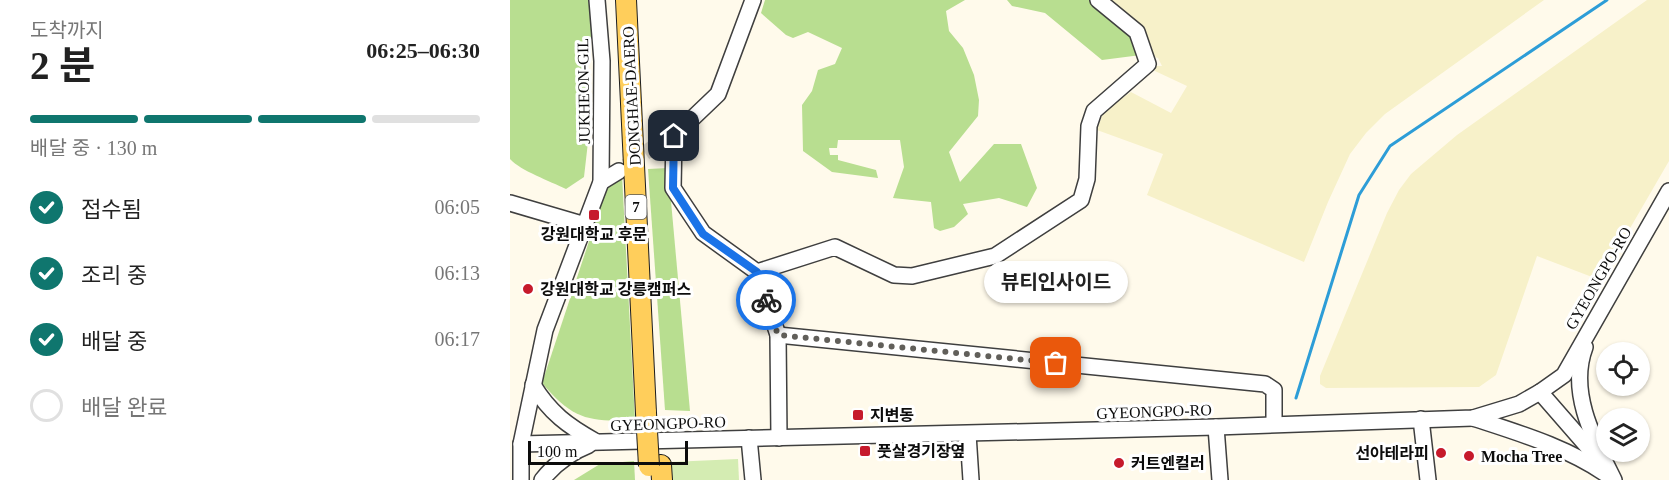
<!DOCTYPE html>
<html lang="ko">
<meta charset="utf-8">
<style>
:root{--surface:#fff;--page:#f2f2f2;--text:#222;--muted:#767676;--line:#e0e0e0;--accent:#0f766e}
body{margin:0;font-family:"Times New Roman","Noto Sans KR",serif;background:var(--page);color:var(--text);height:100vh;display:flex;flex-direction:column;font-size:22px;white-space:nowrap}
*{box-sizing:border-box;margin:0}
p{font-size:20px;color:var(--muted)}
.icon{flex:none;width:33px;height:33px;fill:none;stroke:currentColor;stroke-width:2;stroke-linecap:round;stroke-linejoin:round}
.map{position:relative;flex:1;overflow:hidden}
.side{display:flex;flex-direction:column;background:var(--surface);width:510px}
.side>*{flex:none}
.tools{position:absolute;left:1086px;top:342px;display:grid;gap:12px}
.tools a{display:grid;place-items:center;width:54px;height:54px;border-radius:50%;background:var(--surface);box-shadow:0 2px 4px #0004;font-size:30px}
.scale{position:absolute;left:18px;bottom:15px;width:160px;box-sizing:border-box;padding-left:6px;border:3px solid #0c0c0c;border-top:0;font-size:16px;line-height:21px;white-space:nowrap;color:#0c0c0c;-webkit-text-stroke:4px #fff;paint-order:stroke}
.pin{position:absolute;display:grid;place-items:center;width:51px;height:51px;color:#fff;margin:-26px;border-radius:12px;box-shadow:0 3px 9px #0006}
.courier{position:absolute;display:grid;place-items:center;width:60px;height:60px;margin:-30px;border:4px solid #1a73e8;border-radius:50%;background:#fff;color:#222;box-shadow:0 2px 8px #0007}
.bubble{position:absolute;height:42px;border-radius:21px;background:var(--surface);box-shadow:0 2px 4px #0004;font-size:20px;font-weight:700;line-height:42px;text-align:center}
.headline em{font-style:normal;font-weight:700}
.headline div{display:flex;flex-direction:column-reverse}
.headline{display:flex;align-items:center;justify-content:space-between;height:102px;padding:0 30px}
h1{font-size:39px;font-weight:700;line-height:45px}
.bar{display:grid;grid-template-columns:repeat(4,1fr);gap:9px 6px;align-content:center;height:72px;padding:0 30px}
.bar i{height:8px;border-radius:4px;background:var(--line)}
.bar .on{background:var(--accent)}
.bar p{grid-column:span 4}
ol{padding:0 30px;list-style:none}
li{display:flex;align-items:center;gap:18px;height:66px}
li p{margin-inline-start:auto}
li .icon{padding:6px;border-radius:50%;background:var(--accent);color:#fff;stroke-width:4}
li:last-child{color:var(--muted)}
li i{width:33px;height:33px;border:3px solid var(--line);border-radius:50%}
main{display:flex;flex:1;min-height:0}
.map>svg:first-child{display:block}
.farmland{fill:#f7f1c9}
.green{fill:#d4ecb2}
.forest{fill:#b8de90}
.lines{fill:none;stroke-linecap:round;stroke-linejoin:round}
.stream{stroke:#2d9dd7;stroke-width:3}
.minor-tunnel{stroke:#dbd6ca;stroke-width:15;stroke-dasharray:15 8;stroke-linecap:butt}
.minor-casing{stroke:#3f3f3f;stroke-width:18}
.major-casing{stroke:#1d1d1d;stroke-width:22}
.minor{stroke:#fff;stroke-width:15}
.major{stroke:#ffce5b;stroke-width:20}
.major-bridge-casing{stroke:#1d1d1d;stroke-width:22;stroke-linecap:butt}
.major-bridge{stroke:#ffce5b;stroke-width:20}
.done{stroke:#615f5a;stroke-width:6;stroke-dasharray:0 10.8}
.route{stroke:#1a73e8;stroke-width:8}
.poi-dot{fill:#c61a2c;stroke:#fff;stroke-width:2}
.labels{text-anchor:middle;stroke-width:6;stroke-linejoin:round;paint-order:stroke}
.shield{fill:#fff;stroke:#555;stroke-width:1.5}
.shield-label{font-size:15px;font-weight:bold;fill:#0c0c0c}
.street-label{font-size:16px;fill:#0c0c0c;stroke:#fff}
.poi-label{font-size:16px;font-weight:bold;fill:#0c0c0c;stroke:#fff;text-anchor:start}
</style>
<main>
<section class="side">
<div class="headline"><div><h1>2 분</h1><p>도착까지</p></div><em>06:25–06:30</em></div>
<div class="bar"><i class="on"></i><i class="on"></i><i class="on"></i><i></i><p>배달 중 · 130 m</p></div>
<ol>
<li><svg class="icon" aria-label="check" viewBox="0 0 24 24"><path d="M5 12l5 5 9-10"/></svg>접수됨<p>06:05</p></li>
<li><svg class="icon" aria-label="check" viewBox="0 0 24 24"><path d="M5 12l5 5 9-10"/></svg>조리 중<p>06:13</p></li>
<li><svg class="icon" aria-label="check" viewBox="0 0 24 24"><path d="M5 12l5 5 9-10"/></svg>배달 중<p>06:17</p></li>
<li><i></i>배달 완료</li>
</ol>
</section>
<div class="map">
<svg width="1159" height="480" viewBox="0 0 1159 480">
<rect width="100%" height="100%" fill="#fffaeb"/>
<g class="farmland">
<polygon points="599,0 1034,0 875,114 856,133 840,154 818,202 794,262 637,195 653,154 587,130 594,110 621,92 661,113 677,86 645,71 641,66 652,66 648,58 641,56 632,33 620,16"/>
<polygon points="1137,0 1159,0 1159,161 1090,280 1027,256 986,375 969,387 816,388 810,384 810,376 877,213 889,190 901,174 947,135"/>
</g>
<polygon class="green" points="228,459 229,480 162,480 161,462"/>
<g class="forest">
<path d="M0 0H80L83 29 76 57 82 107 74 177 56 189C40 181 11 171 0 159Z"/>
<polygon points="255,0 455,0 436,11 439,31 453,48 464,75 469,100 468,116 439,152 450,182 484,144 511,144 527,188 517,207 489,198 453,204 458,214 444,227 430,231 424,228 421,202 383,198 394,167 390,140 328,140 327,148 319,148 320,155 328,155 328,160 366,170 368,178 322,172 293,151 292,105 302,91 308,70 325,64 332,48 298,32 283,38 276,35 251,13"/>
<polygon points="497,0 585,0 625,33 631,55 592,60 535,13 502,6"/>
<polygon points="158,168 180,411 155,410 138,169"/>
<path d="M112 175 125 420C79 422 63 420 32 383L97 187Z"/>
<polygon points="124,461 125,480 64,480 90,464"/>
</g>
<g class="lines">
<polyline class="stream" points="786,398 849,195 880,146 1097,0"/>
<polyline class="minor-tunnel" points="116,166 152,141"/>
<g class="minor-casing">
<g id="minor">
<polyline points="164,136 163,188 193,233 247,272 268,335 269,438"/>
<polyline points="152,141 164,136 208,94 243,0"/>
<polyline points="91,182 109,171"/>
<polyline points="0,203 75,225"/>
<polyline points="247,272 325,247 384,275 402,276 485,256 571,200 577,179 579,126 584,111 638,64 627,32 588,0"/>
<polyline points="268,335 755,384 764,390 764,424"/>
<path d="M1075 347C1058 392 1084 440 1104 480"/>
<path d="M23 385C40 413 58 426 85 441"/>
<polyline points="1030,392 1084,454"/>
<path d="M963 418C1009 433 1060 448 1100 477"/>
<polyline points="911,419 918,480"/>
<polyline points="706,427 710,480"/>
<polyline points="458,434 461,480"/>
<polyline points="239,438 243,480"/>
<polyline points="11,444 706,427 963,418 1009,404 1030,392 1054,375 1159,191"/>
<polyline points="11,480 11,444 35,330 91,182 92,61 87,0"/>
<path d="M32 480C44 465 61 452 79 445"/>
</g>
</g>
<g class="major-casing">
<g id="major">
<polyline points="116,0 136,413"/>
<polyline points="151,465 152,480"/>
</g>
</g>
<use href="#minor" class="minor"/>
<use href="#major" class="major"/>
<g class="major-bridge-casing">
<polyline id="major-bridge" points="136,413 139,466"/>
</g>
<use href="#major-bridge" class="major-bridge"/>
</g>
<g class="lines">
<polyline class="done" points="256,300 268,335 546,363"/>
<polyline class="route" points="164,136 163,188 193,234 247,272 256,300"/>
</g>
<g class="poi-dot">
<rect x="78" y="209" width="12" height="12" rx="3"/>
<circle cx="18" cy="289" r="6"/>
<rect x="342" y="409" width="12" height="12" rx="3"/>
<rect x="349" y="445" width="12" height="12" rx="3"/>
<circle cx="931" cy="453" r="6"/>
<circle cx="959" cy="456" r="6"/>
<circle cx="609" cy="463" r="6"/>
</g>
<g class="labels">
<rect class="shield" x="115.5" y="195" width="21" height="24" rx="4.5"/>
<g class="shield-label">
<text x="126" y="212">7</text>
</g>
<g class="street-label">
<text transform="translate(73 91) rotate(-91)" y="6">JUKHEON-GIL</text>
<text transform="translate(121 96) rotate(-93)" y="6">DONGHAE-DAERO</text>
<text transform="translate(1088 278) rotate(-60)" y="6">GYEONGPO-RO</text>
<text transform="translate(644 411) rotate(-2)" y="6">GYEONGPO-RO</text>
<text transform="translate(158 423) rotate(-2)" y="6">GYEONGPO-RO</text>
</g>
<g class="poi-label">
<text x="84" y="240" text-anchor="middle">강원대학교 후문</text>
<text x="30" y="295">강원대학교 강릉캠퍼스</text>
<text x="360" y="421">지변동</text>
<text x="367" y="457">풋살경기장옆</text>
<text x="919" y="459" text-anchor="end">선아테라피</text>
<text x="971" y="462">Mocha Tree</text>
<text x="621" y="469">커트엔컬러</text>
</g>
</g>
</svg>
<div class="tools">
<a><svg class="icon" aria-label="locate" viewBox="0 0 24 24"><circle cx="12" cy="12" r="6"/><path d="M12 2v4M12 18v4M2 12h4M18 12h4"/></svg></a>
<a><svg class="icon" aria-label="layers" viewBox="0 0 24 24"><path d="M12 4l9 5-9 5-9-5zM3 14l9 5 9-5"/></svg></a>
</div>
<div class="scale">100 m</div>
<div class="pin" style="left:546px;top:363px;background:#ea580c"><svg class="icon" aria-label="bag" viewBox="0 0 24 24"><path d="M5 8h14l-1 12H6zM9 8a3 3 0 0 1 6 0"/></svg></div>
<div class="pin" style="left:164px;top:136px;background:#1f2937"><svg class="icon" aria-label="home" viewBox="0 0 24 24"><path d="M3 11l9-7 9 7M6 9v11h12V9"/></svg></div>
<div class="courier" style="left:256px;top:300px"><svg class="icon" aria-label="bike" viewBox="0 0 24 24"><circle cx="6" cy="16" r="4"/><circle cx="18" cy="16" r="4"/><path d="M6 16l4-8h5l3 8M10 8l3 8H6M13 5h3"/></svg></div>
<div class="bubble" style="left:474px;top:261px;width:144px">뷰티인사이드</div>
</div>
</main>
